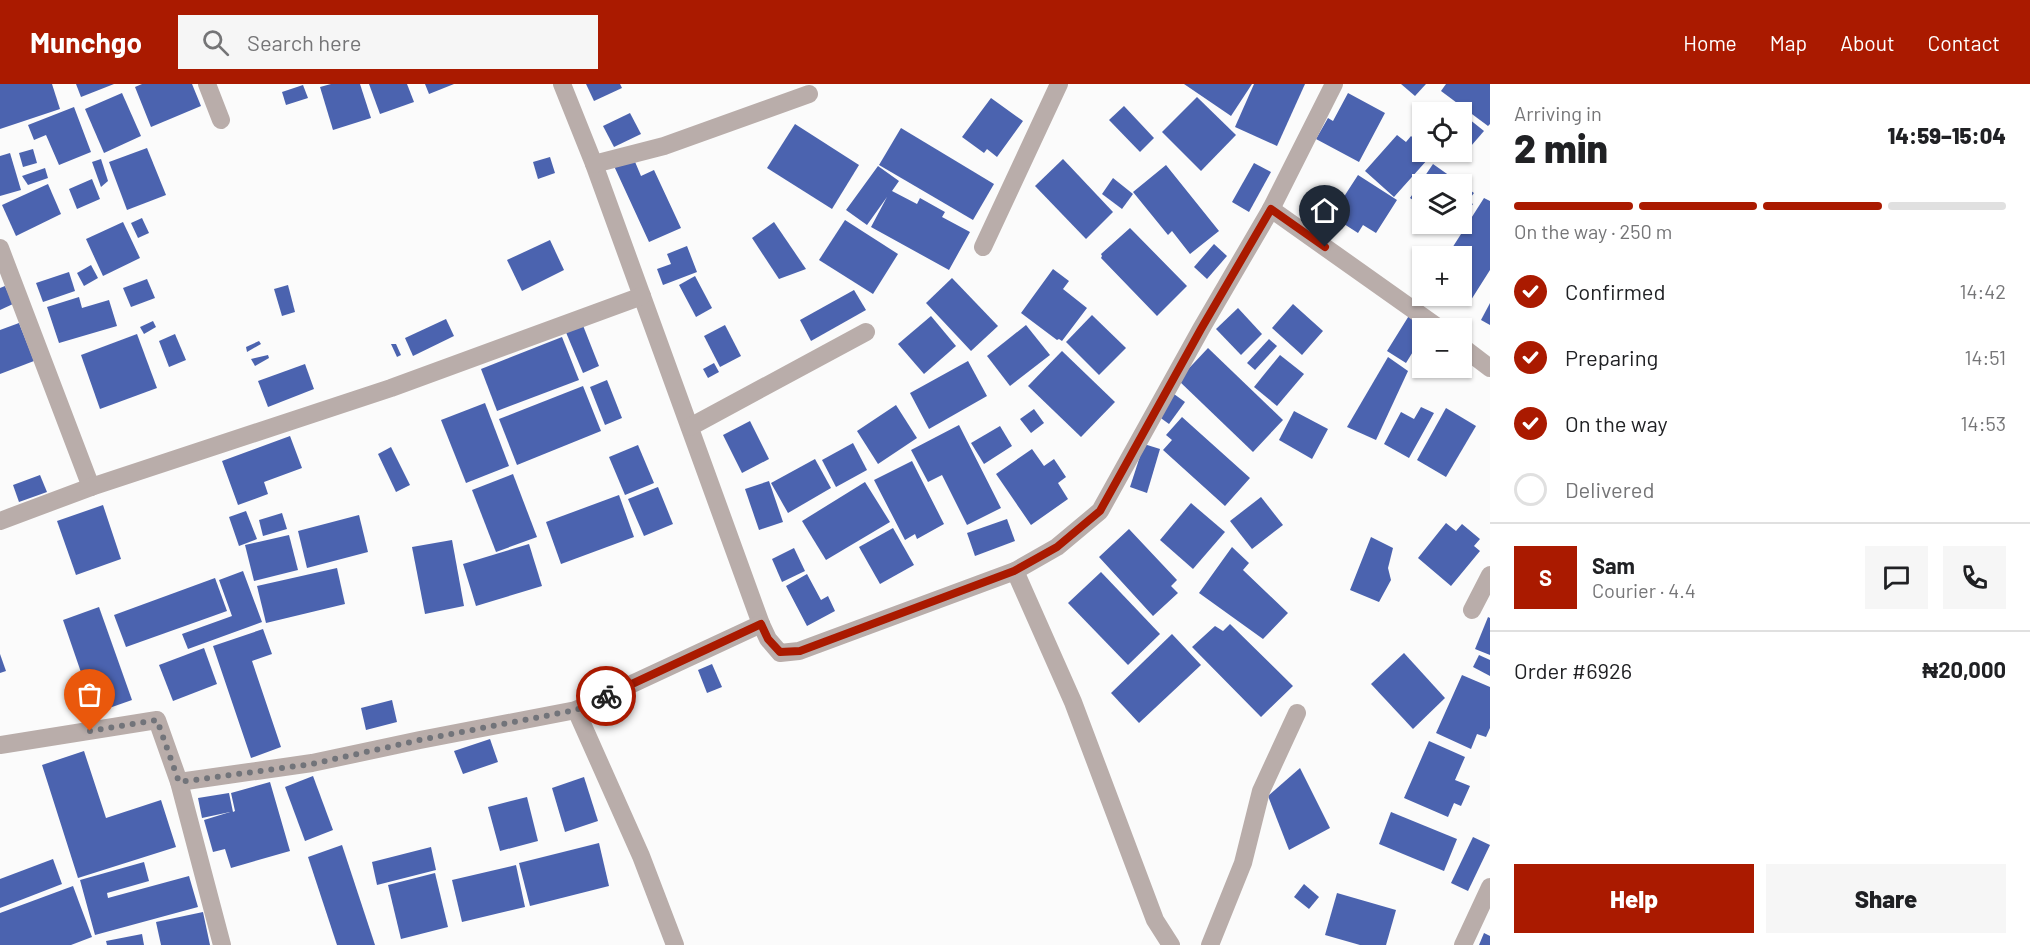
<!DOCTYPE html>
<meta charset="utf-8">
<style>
:root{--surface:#fff;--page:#f6f6f6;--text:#202124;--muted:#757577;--line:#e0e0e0;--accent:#aa1a00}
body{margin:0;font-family:Barlow,sans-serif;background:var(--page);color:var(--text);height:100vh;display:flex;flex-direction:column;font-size:22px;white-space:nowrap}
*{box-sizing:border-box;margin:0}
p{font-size:20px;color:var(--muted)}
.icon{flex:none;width:33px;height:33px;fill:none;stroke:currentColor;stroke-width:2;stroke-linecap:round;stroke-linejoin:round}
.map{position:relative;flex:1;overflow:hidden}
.side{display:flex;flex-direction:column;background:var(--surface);width:540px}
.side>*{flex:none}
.fabs{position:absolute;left:1412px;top:18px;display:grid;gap:12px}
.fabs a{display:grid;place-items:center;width:60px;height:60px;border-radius:0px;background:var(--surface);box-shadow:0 2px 4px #0004;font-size:30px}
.pin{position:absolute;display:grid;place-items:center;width:51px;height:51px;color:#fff;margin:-62px -26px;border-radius:50% 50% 50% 0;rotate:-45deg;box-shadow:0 0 6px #0007}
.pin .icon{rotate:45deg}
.courier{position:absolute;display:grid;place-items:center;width:60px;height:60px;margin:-30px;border:4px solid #aa1a00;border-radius:50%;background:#fff;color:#222;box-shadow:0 2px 8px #0007}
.summary em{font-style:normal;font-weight:800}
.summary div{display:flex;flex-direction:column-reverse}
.summary{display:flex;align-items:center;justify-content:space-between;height:102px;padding:0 24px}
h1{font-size:39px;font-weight:800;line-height:45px}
.bar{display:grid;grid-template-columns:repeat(4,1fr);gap:9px 6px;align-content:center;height:72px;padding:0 24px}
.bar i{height:8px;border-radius:4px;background:var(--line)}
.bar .on{background:var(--accent)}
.bar p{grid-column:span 4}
.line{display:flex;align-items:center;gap:15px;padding:0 24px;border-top:2px solid var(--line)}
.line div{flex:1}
.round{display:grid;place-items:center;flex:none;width:63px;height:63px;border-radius:0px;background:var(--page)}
ol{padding:0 24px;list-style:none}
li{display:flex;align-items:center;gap:18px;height:66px}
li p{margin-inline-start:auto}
li .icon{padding:6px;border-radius:50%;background:var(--accent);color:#fff;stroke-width:4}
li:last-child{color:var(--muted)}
li i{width:33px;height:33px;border:3px solid var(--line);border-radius:50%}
.cta{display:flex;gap:12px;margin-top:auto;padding:12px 24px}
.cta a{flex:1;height:69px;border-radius:0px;background:var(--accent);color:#fff;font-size:24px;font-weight:800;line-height:69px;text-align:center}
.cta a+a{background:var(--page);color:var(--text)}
header{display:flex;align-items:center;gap:36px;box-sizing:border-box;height:84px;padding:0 30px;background:var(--accent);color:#fff}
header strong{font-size:28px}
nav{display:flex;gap:33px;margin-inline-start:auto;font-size:21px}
.search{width:420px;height:54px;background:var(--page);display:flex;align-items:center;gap:15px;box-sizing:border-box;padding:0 21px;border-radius:0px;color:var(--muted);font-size:22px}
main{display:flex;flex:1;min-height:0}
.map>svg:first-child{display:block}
.building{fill:#4b63af}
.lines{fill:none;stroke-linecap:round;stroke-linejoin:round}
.minor{stroke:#b9adaa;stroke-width:18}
.done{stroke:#72747a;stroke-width:6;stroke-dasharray:0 10.8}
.route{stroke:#aa1a00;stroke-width:8}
</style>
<header>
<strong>Munchgo</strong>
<div class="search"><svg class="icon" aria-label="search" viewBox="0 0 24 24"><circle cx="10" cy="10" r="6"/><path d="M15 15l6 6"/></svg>Search here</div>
<nav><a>Home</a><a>Map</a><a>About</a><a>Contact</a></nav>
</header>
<main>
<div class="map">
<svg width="1490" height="861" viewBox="0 0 1490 861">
<rect width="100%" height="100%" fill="#fbfbfb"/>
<g class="building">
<polygon points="0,0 52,0 60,25 0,45"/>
<polygon points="76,0 114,0 81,13"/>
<polygon points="142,0 192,0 201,22 151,43 135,3"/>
<polygon points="331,0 360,0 371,34 333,46 320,3"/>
<polygon points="369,0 407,0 414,18 380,30"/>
<polygon points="425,0 454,0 429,10"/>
<polygon points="586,0 620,0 622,4 594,17"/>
<polygon points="1184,0 1252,0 1231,32"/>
<polygon points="1254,0 1305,0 1277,62 1235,43"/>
<polygon points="1401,0 1426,0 1415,12"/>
<polygon points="1446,0 1490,0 1490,40 1488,42 1441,7"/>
<polygon points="303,1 308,14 286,21 282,8"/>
<polygon points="122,9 141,52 104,69 85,25"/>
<polygon points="1348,9 1385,29 1359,78 1316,55 1328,34 1333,37"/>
<polygon points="1197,13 1236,51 1201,87 1162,48"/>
<polygon points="991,14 1023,37 997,73 987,65 984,69 962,53"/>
<polygon points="1124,22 1154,54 1140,68 1109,36"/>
<polygon points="74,23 91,68 59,81 46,51 34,56 28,41"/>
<polygon points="630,29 641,50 614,63 603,42"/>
<polygon points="1469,35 1484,47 1471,62 1461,54 1461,44"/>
<polygon points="795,40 859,81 832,125 767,84"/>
<polygon points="901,44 994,100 973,136 879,81"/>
<polygon points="1397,51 1406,58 1411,52 1420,60 1416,64 1428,75 1394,113 1365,87"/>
<polygon points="147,64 166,111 127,126 109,78"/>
<polygon points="33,65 37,79 23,83 19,69"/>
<polygon points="10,69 21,106 0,112 0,72"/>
<polygon points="550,73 555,89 538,95 533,78"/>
<polygon points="633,73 641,92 654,86 681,144 649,158 614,82"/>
<polygon points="101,75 108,97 101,103 92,78"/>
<polygon points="1063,75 1113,128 1086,155 1035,102"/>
<polygon points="1254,79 1271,88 1249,128 1232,118"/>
<polygon points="1433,80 1474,109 1468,117 1473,120 1461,137 1461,100 1422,100 1422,122 1410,114"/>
<polygon points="1166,81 1219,147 1190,170 1172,147 1168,151 1133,108"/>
<polygon points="878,82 899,97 892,107 917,120 920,114 945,128 942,133 970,148 949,186 871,143 887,113 867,141 846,126"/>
<polygon points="45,84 48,94 28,101 22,92"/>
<polygon points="1358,91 1397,116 1376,149 1363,141 1358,149 1344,140 1348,133 1336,125"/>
<polygon points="1113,94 1133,110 1122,125 1102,110"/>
<polygon points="92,95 100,115 77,125 69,105"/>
<polygon points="48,100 61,130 16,152 2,121"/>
<polygon points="1484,114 1490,117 1490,186 1471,216 1461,210 1461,172 1447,172"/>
<polygon points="142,134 149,149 138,154 131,139"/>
<polygon points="845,136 898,170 873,210 819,176"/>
<polygon points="123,138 140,174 103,192 86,155"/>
<polygon points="774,138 806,185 779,195 752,154"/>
<polygon points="1130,144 1187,202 1157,232 1101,174 1102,172 1101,170"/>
<polygon points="550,156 564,186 522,207 507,176"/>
<polygon points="1214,160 1227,172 1207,195 1194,183"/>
<polygon points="687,162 697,188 663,201 657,185 671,180 667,170"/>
<polygon points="91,181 98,194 84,202 77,189"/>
<polygon points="1053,185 1069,197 1063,205 1087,224 1062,257 1059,255 1057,256 1021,229"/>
<polygon points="69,188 75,207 43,218 36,199"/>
<polygon points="695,192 712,224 696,233 679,201"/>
<polygon points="952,194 998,242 971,267 926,219"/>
<polygon points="147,195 155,214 131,223 123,204"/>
<polygon points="288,201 295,228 282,232 274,205"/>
<polygon points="5,202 13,220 0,226 0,204"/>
<polygon points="854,206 866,226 811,257 800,236"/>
<polygon points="79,213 82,224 109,216 117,242 59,259 47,223"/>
<polygon points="1490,219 1490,241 1481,236"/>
<polygon points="1293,220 1323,247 1302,271 1272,244"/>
<polygon points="1238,224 1262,250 1241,271 1216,245"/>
<polygon points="1410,230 1427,244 1422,244 1422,253 1406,279 1387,267"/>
<polygon points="1092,231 1126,264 1099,291 1066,258"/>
<polygon points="931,232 956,262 924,290 898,260"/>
<polygon points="446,235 454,252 413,272 405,254"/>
<polygon points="153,237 156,243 144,250 140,243"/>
<polygon points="19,239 34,277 0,290 0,246"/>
<polygon points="582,239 599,282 583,289 565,246"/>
<polygon points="725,241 741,272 720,283 704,252"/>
<polygon points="1026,241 1050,271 1010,302 987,272"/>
<polygon points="137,250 157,304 100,325 81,271"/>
<polygon points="175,250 186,276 169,283 159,257"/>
<polygon points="562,253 579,296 497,327 481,285"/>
<polygon points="1269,255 1277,262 1255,286 1247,279"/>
<polygon points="259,257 261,260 247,268 246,263"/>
<polygon points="391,260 396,260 401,271 397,273"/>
<polygon points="1208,264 1283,336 1253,368 1178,296"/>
<polygon points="1062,267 1115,318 1081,353 1028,302"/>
<polygon points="268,271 269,274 255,282 251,275"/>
<polygon points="1280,271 1304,290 1277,322 1254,303"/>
<polygon points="1388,273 1408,287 1376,356 1347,343"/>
<polygon points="968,277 987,312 929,345 910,309"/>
<polygon points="714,279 719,288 708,294 703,285"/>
<polygon points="305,280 314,305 268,323 258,297"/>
<polygon points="607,296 622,334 605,341 590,303"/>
<polygon points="583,302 601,347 517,381 499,335"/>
<polygon points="1174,310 1185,318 1169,340 1158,332"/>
<polygon points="485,319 509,382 466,399 441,336"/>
<polygon points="896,321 917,354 878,380 857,347"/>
<polygon points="1421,323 1434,329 1409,374 1384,360 1401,328 1414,335"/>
<polygon points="1446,324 1476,342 1446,393 1417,376"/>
<polygon points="1034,325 1044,339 1031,349 1020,335"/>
<polygon points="1294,327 1328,345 1312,375 1279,356"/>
<polygon points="1182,333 1250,394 1225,422 1163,366 1172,356 1166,351"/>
<polygon points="750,337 769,375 742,389 723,351"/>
<polygon points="959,341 1001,424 967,441 942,391 928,398 911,366"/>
<polygon points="1000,342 1012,362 984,380 971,359"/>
<polygon points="290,352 302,384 264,398 268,410 238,421 222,377"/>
<polygon points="853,359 867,386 836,403 822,376"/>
<polygon points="1144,360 1160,365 1147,409 1130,403"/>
<polygon points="638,361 654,399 625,411 609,373"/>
<polygon points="391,363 410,401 396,408 378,370"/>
<polygon points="1032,365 1044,382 1054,375 1066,393 1058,399 1068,415 1031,441 996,390"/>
<polygon points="815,375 831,404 788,429 771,399"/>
<polygon points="912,377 944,440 917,455 915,450 905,456 874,396"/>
<polygon points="513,390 537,453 496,468 472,406"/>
<polygon points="40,391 47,408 19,418 13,401"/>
<polygon points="769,397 783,438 759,446 745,405"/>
<polygon points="865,398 890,438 826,476 802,437"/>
<polygon points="658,403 673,440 644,452 628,415"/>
<polygon points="619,411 634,453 561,480 546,438"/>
<polygon points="1261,413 1283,441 1252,465 1230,437"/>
<polygon points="1191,419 1225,448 1193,485 1160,456"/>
<polygon points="103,421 121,475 76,491 57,437"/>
<polygon points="246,427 257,455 239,462 229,433"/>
<polygon points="282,429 287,445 263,452 259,436"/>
<polygon points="359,431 368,468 307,484 298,447"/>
<polygon points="1007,435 1015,457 975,472 967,449"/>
<polygon points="1446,439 1456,447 1462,440 1480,455 1474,462 1480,467 1451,502 1418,474"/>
<polygon points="893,444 914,481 880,500 859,463"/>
<polygon points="1129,445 1177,496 1171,502 1178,509 1153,532 1099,473"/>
<polygon points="289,451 298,486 254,497 245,461"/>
<polygon points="1371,453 1393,464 1388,484 1391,496 1379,518 1350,506"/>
<polygon points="452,456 464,522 425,530 412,463"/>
<polygon points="529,460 542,502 476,522 463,480"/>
<polygon points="1232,463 1249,479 1243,486 1288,529 1263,555 1199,509"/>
<polygon points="794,464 805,487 782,498 772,475"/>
<polygon points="337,484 345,520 266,539 257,502"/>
<polygon points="243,487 262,538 188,565 182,550 232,532 219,496"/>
<polygon points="1101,488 1160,550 1128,581 1068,519"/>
<polygon points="807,490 821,516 828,512 835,527 807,542 786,502"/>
<polygon points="215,494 227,527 126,563 114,531"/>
<polygon points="99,523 132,616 95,629 63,536"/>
<polygon points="1488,533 1490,534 1490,571 1475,565"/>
<polygon points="1230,540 1293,602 1261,633 1192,563 1215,542 1223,547"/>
<polygon points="263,545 272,570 252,577 281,663 251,674 213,562"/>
<polygon points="1172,550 1201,581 1139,639 1111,609"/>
<polygon points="204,564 217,600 173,617 159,581"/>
<polygon points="1404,569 1445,614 1413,645 1371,600"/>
<polygon points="0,570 6,587 0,589"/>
<polygon points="1479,571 1490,576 1490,592 1473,583"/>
<polygon points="712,580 722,603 707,609 698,586"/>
<polygon points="1462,591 1490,603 1490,644 1486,653 1477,650 1471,665 1436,649"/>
<polygon points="392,616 397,638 366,646 361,624"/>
<polygon points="490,655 498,678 463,690 454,667"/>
<polygon points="1429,657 1465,673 1455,696 1470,702 1461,722 1454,719 1448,733 1404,714"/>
<polygon points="84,667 106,734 161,716 176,763 78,794 42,681"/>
<polygon points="1300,684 1330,744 1289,766 1268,712"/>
<polygon points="313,692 333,746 305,757 285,703"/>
<polygon points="584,693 598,737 565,748 552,704"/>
<polygon points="270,698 290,767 231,784 225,765 213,768 204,736 230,728 202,734 198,714 229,709 233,728 235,727 231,709"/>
<polygon points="527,713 538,757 500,767 488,723"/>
<polygon points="1391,728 1457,755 1444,787 1379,760"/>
<polygon points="1473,753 1490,761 1468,807 1451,799"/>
<polygon points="599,759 609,802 530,822 519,779"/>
<polygon points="342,761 375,861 337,861 308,773"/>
<polygon points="431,763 436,786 377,801 372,778"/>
<polygon points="53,775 62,800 0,824 0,795"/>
<polygon points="144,778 149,797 107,809 108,814 189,792 198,823 95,851 80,796"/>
<polygon points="516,781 525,823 462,838 452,796"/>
<polygon points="435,789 448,843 401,855 388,801"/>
<polygon points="1304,800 1319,813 1309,825 1294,813"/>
<polygon points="73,802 92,853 71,861 0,861 0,829"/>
<polygon points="1337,809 1396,826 1386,861 1360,861 1325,851"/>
<polygon points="203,828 210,861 161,861 156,838"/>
<polygon points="1484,849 1490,852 1490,861 1479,861"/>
<polygon points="142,850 144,861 107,861 106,857"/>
</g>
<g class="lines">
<g class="minor">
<polyline points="207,0 221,36"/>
<polyline points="562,0 594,80 761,540 768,555 780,569 799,567 1015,487 1057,463 1100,427 1201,245 1271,125 1334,0"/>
<polyline points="594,80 664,62 809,10"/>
<polyline points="1271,125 1439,244"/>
<polyline points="983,163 1059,0"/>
<polyline points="0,164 91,403"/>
<polyline points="1461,262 1490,284"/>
<polyline points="690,343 866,248"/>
<polyline points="0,437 91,403 391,304 642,212"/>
<polyline points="1015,487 1073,618 1155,836 1171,861"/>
<polyline points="1472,526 1490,491"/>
<polyline points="576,626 641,772 675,861"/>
<polyline points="0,661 157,636 179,698 222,861"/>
<polyline points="179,698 312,679 420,656 576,626 761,540"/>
<polyline points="1210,861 1243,779 1261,707 1297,629"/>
<polyline points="1463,861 1490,803"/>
</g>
</g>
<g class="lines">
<polyline class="done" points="90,647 157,636 179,698 312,680 420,656 576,626 606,612"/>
<polyline class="route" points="606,612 761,540 768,555 780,568 800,567 1014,487 1057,463 1100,427 1201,245 1271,125 1325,163"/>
</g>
</svg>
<div class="fabs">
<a><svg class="icon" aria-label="locate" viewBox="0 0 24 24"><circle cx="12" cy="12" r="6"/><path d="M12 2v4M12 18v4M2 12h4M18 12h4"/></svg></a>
<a><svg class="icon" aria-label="layers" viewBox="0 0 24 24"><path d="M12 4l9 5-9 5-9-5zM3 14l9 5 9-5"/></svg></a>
<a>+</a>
<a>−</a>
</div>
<div class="pin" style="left:90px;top:647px;background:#ea580c"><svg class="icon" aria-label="bag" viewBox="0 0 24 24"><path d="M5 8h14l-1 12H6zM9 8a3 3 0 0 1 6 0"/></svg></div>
<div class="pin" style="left:1325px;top:163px;background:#1f2937"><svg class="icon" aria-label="home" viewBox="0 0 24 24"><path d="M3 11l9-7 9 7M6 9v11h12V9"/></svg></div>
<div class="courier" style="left:606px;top:612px"><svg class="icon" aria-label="bike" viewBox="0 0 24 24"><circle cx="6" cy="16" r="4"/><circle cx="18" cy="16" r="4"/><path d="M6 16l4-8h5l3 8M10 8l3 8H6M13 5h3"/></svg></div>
</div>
<section class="side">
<div class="summary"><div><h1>2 min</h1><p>Arriving in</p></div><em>14:59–15:04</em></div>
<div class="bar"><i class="on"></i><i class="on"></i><i class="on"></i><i></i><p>On the way · 250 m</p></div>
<ol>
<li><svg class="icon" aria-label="check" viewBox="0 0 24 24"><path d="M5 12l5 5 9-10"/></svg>Confirmed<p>14:42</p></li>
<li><svg class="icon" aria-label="check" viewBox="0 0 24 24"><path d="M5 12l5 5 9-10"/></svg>Preparing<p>14:51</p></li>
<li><svg class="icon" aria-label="check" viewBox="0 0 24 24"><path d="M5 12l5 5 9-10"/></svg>On the way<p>14:53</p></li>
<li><i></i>Delivered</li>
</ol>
<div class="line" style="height:108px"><b class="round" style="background:var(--accent);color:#fff">S</b><div><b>Sam</b><p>Courier · 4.4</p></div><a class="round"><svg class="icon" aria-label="chat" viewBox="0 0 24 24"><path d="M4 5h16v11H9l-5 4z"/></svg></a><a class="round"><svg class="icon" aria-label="phone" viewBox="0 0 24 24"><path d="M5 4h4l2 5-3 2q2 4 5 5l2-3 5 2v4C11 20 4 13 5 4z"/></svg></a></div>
<div class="line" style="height:78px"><div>Order #6926</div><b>₦20,000</b></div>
<div class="cta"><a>Help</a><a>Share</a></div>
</section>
</main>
